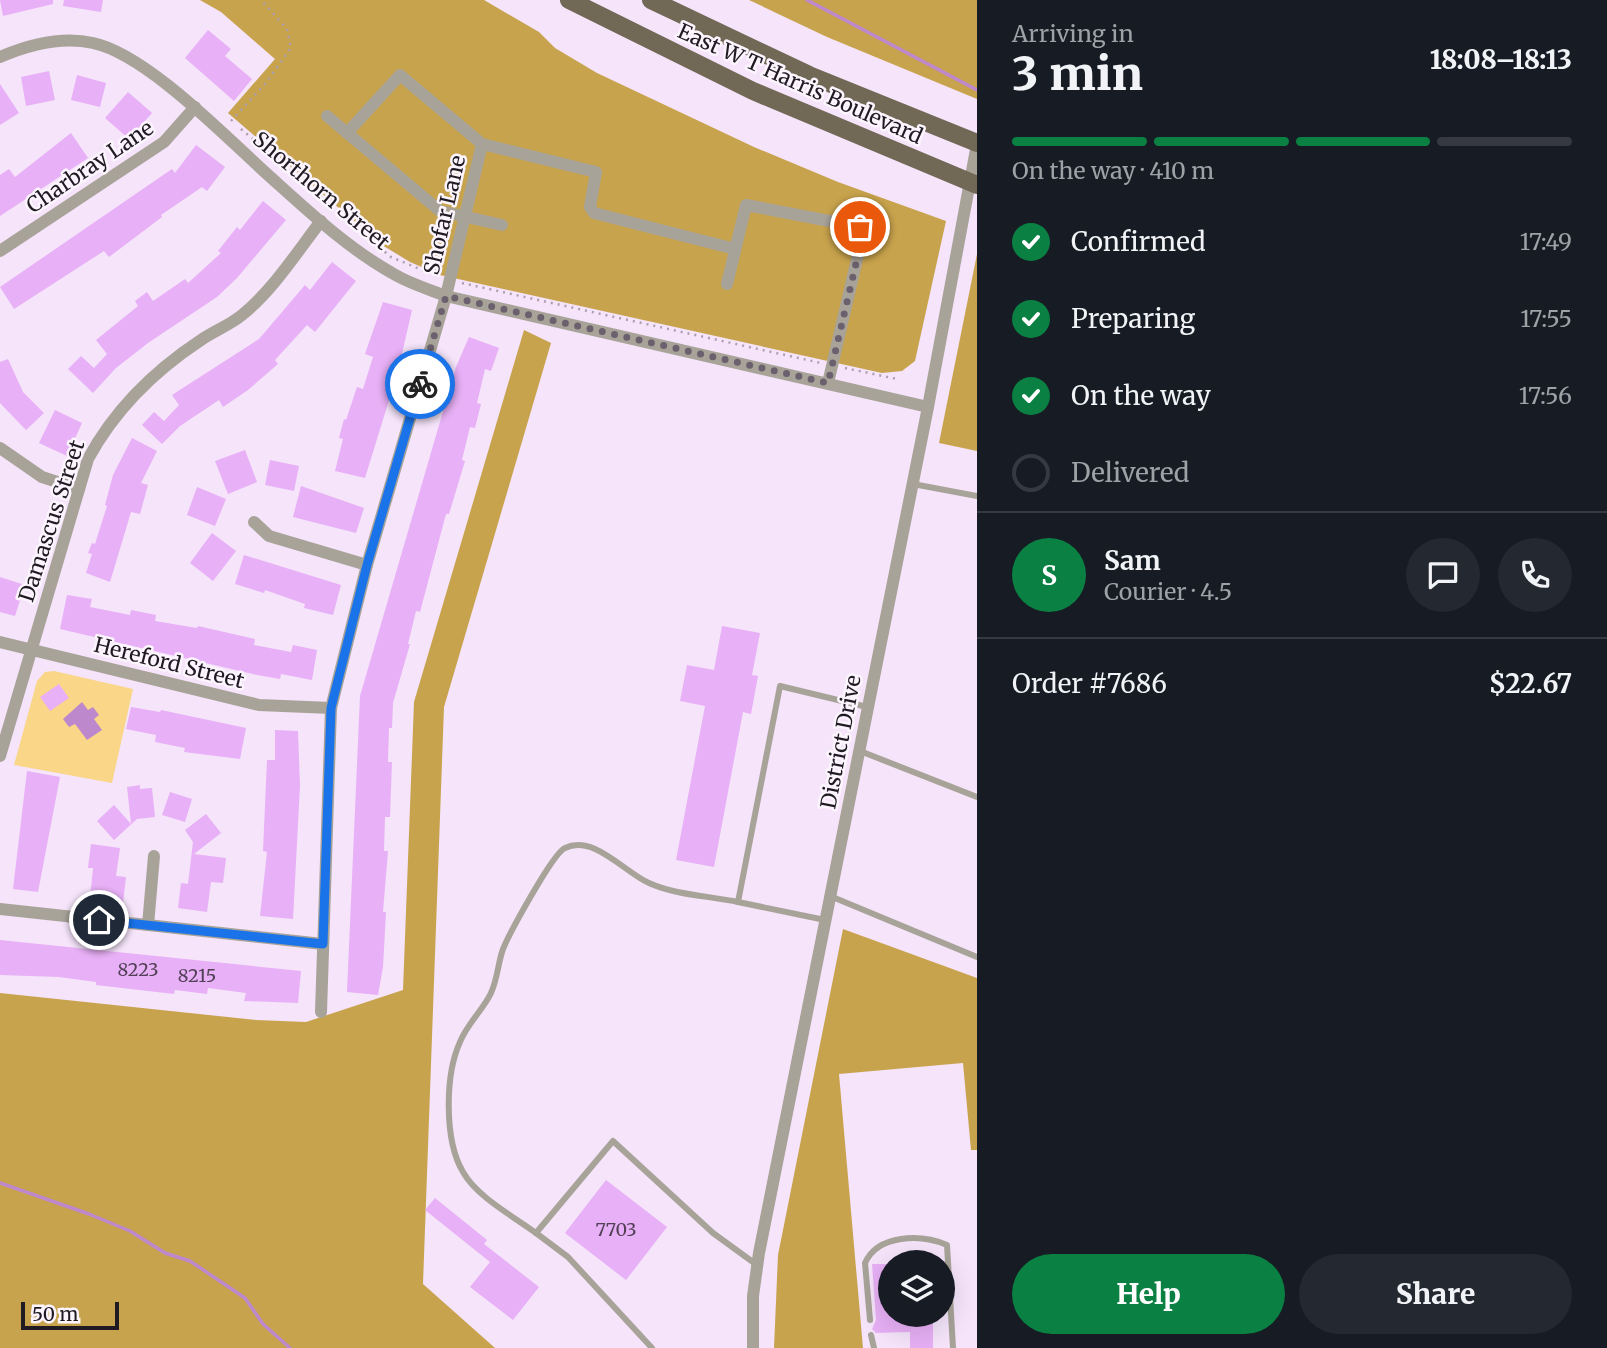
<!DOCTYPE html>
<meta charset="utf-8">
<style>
:root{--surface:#171b24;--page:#242831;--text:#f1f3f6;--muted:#9ea1a6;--line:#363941;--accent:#0b8043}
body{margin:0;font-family:Merriweather,serif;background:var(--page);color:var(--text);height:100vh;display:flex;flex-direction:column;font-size:26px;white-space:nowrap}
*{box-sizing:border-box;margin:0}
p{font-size:23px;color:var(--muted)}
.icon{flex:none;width:38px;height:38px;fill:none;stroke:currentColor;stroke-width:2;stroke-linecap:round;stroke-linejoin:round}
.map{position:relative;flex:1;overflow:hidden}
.details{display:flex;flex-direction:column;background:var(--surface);width:630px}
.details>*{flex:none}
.buttons{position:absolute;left:878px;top:1250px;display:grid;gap:14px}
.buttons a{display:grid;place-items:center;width:77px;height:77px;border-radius:50%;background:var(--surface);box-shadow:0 7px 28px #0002;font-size:35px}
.scale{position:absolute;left:21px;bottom:18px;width:98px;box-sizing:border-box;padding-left:7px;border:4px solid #201a22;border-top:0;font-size:19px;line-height:24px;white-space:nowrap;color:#201a22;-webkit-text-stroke:5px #fcf5fe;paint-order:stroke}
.pin{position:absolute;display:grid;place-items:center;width:60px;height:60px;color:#fff;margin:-30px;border:4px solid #fff;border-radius:50%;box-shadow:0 2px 7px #0007}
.courier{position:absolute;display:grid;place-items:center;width:70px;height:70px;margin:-35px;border:5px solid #1a73e8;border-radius:50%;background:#fff;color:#222;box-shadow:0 2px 9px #0007}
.head em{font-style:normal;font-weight:800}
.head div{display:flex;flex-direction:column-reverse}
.head{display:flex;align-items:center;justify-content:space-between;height:119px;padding:0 35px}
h1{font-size:46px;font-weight:800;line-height:52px}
.bar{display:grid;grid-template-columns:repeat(4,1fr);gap:10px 7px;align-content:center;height:84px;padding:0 35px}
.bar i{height:9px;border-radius:5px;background:var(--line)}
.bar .on{background:var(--accent)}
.bar p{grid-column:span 4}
.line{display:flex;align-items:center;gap:18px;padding:0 35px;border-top:2px solid var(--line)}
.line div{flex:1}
.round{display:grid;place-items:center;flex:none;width:74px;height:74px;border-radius:37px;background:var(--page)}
ol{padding:0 35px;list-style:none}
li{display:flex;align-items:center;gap:21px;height:77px}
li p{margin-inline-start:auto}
li .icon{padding:7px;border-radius:50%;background:var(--accent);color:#fff;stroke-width:4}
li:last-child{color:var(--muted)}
li i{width:38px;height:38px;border:4px solid var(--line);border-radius:50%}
.primary-button{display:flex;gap:14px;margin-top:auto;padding:14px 35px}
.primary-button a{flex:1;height:80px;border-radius:42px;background:var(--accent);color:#fff;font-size:28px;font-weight:800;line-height:80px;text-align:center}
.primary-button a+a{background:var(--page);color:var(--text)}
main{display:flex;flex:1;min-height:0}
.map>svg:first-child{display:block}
.green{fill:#f9d688}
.forest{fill:#c8a34d}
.water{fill:#be88cc}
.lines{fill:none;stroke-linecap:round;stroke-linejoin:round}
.stream{stroke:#be88cc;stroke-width:3.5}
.building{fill:#e8b0f6}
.path{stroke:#ad9fb0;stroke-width:2.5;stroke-dasharray:2 5;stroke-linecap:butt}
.lane{stroke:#a8a399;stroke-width:6}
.street{stroke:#a8a399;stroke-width:12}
.primary{stroke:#716856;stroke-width:18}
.done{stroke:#6b616e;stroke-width:7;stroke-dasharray:0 12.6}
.route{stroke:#1a73e8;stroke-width:9}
.labels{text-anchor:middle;stroke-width:5;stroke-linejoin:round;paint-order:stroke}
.number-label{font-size:18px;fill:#524057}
.street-label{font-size:21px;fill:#201a22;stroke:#fcf5fe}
</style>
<main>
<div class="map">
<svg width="977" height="1348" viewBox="0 0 977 1348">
<rect width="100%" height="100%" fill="#f5e4fa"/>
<polygon class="green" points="54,671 133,689 112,783 14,765 37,681 45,672"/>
<g class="forest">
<polygon points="200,0 484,0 539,32 555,48 597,73 754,147 838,182 946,221 915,361 902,371 882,373 440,275 410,262 382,245 228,113 275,59 221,12"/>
<polygon points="749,0 977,0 977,99 827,37"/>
<polygon points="977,254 977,451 939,443"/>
<polygon points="524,330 551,343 444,707 423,1284 495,1348 0,1348 0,993 256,1020 306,1022 403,990 414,702"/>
<polygon points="843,929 977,978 977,1150 971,1150 963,1063 839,1074 863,1348 774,1348 778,1255"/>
</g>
<polygon class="water" points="82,702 88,710 93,707 99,715 94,719 102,730 87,740 75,724 69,727 63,719"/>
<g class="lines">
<g class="stream">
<polyline points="807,0 977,90"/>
<polyline points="0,1183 89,1214 130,1231 165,1253 190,1261 245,1298 263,1324 290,1348"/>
</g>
</g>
<g class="building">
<polygon points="0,0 53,0 53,4 3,16"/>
<polygon points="64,0 103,0 101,12 63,6"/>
<polygon points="208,30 231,49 225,56 252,79 234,101 185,58"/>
<polygon points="49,71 55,100 26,106 21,77"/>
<polygon points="77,75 106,83 100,107 71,100"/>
<polygon points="0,84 19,113 0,125"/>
<polygon points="128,92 152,113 129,139 105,118"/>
<polygon points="71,133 88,158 0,216 0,175 9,169 15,177"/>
<polygon points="196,145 225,167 207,191 202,187 161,215 162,217 109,257 104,251 14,309 0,287 172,169 175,173"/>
<polygon points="263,201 286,220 237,278 217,297 148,343 116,368 93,393 68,369 81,356 94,368 107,354 96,340 138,306 135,301 147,292 153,301 185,279 188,283 221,253 218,251 237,227 240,230"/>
<polygon points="332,262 356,281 315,332 307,325 275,360 278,364 248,390 223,407 219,400 180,426 162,444 142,425 154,412 164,421 179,405 172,395 259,339 305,285 310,290"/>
<polygon points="383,302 412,310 398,371 365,478 335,471 343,439 339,438 344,419 346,420 357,387 363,389 373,357 365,354"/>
<polygon points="469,337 499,348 491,371 485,369 477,403 481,404 475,428 470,427 462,460 465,461 449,514 446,514 420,612 416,611 408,644 410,644 393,703 392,728 389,728 388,762 392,762 390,817 385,817 384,851 388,851 383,912 386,912 383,967 378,995 347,992 360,696 456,367"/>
<polygon points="8,359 23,392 44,413 26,430 0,403 0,362"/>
<polygon points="55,410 82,423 67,456 39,443"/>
<polygon points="132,438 157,451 141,483 148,485 140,514 131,512 110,582 86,573 92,554 88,553 92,543 95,544 107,506 105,505 113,475"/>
<polygon points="245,450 257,482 228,494 215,461"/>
<polygon points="270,460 299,466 294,491 265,485"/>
<polygon points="301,486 364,508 356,533 293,517"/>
<polygon points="197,487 226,499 215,526 187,515"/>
<polygon points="212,533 236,551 213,581 190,563"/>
<polygon points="244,555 341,585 333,615 304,608 305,604 265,590 264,593 235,584"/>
<polygon points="0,577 25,585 15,616 0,612"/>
<polygon points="67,595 92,599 90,607 130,615 131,610 156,615 155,621 197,628 198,626 255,639 254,645 291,652 293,645 317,650 312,680 281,674 280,679 257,675 60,629"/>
<polygon points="722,626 760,633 752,675 758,676 751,714 743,712 714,867 676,860 705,706 680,701 687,665 714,670"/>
<polygon points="59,684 69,698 50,711 40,697"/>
<polygon points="131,707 160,712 161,710 246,728 240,759 184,752 185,748 155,742 156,735 126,729"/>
<polygon points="275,730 298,731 300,786 293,919 260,916 267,852 263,851 267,760 275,760"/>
<polygon points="27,771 60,777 38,892 13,889"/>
<polygon points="140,785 140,789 152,788 155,817 137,819 114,840 97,821 114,805 131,824 127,787"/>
<polygon points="170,792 192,799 185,822 162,815"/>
<polygon points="206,814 221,833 194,854 226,858 223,883 211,882 207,912 178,908 181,883 188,884 193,842 185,830"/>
<polygon points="91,844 120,848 116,876 126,877 123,903 90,899 93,868 88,868"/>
<polygon points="0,940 301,971 298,1003 244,1001 246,993 208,988 207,994 175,990 174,994 96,985 96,982 59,977 0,975"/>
<polygon points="606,1180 667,1227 626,1280 565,1233"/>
<polygon points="435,1198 487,1240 484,1244 539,1287 513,1320 470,1287 490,1262 425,1210"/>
<polygon points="872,1264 891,1264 891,1314 933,1314 933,1348 910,1348 910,1332 876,1333 872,1329 876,1320"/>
</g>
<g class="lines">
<g class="path">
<polyline points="231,121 265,84 291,48 287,29 261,0"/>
<polyline points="241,129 391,257 439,277"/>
<polyline points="462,283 821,363"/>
<polyline points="845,368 897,379"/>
</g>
<g class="lane">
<polyline points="913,484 977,496"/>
<polyline points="860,751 977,797"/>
<polyline points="830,896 977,957"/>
<polyline points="825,920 738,902 780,686 867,707"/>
<path d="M536 1233C513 1216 477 1197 463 1172 444 1140 445 1075 460 1042 467 1024 483 1010 491 993 497 980 498 965 502 952 507 937 553 853 565 848 594 834 625 873 649 883 675 895 710 896 738 902"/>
<path d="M870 1320 865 1263C878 1234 921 1234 947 1245L953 1348"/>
<polyline points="871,1335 874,1348"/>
<polyline points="652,1348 568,1257 536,1233 613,1141 713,1233 757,1265"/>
</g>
<g class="street">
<path d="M0 57C28 45 62 36 93 43 146 54 226 137 267 174 306 209 346 247 392 273 408 283 428 289 446 296L928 407"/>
<polyline points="327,116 440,211 502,225"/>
<polyline points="347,133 400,75 482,144 596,172 590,207 594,213 735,249"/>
<polyline points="0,251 164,142 195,107"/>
<polyline points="727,284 746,205 861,227 862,238 828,383"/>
<polyline points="0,448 42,477 79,489"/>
<polyline points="254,522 269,536 367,565"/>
<polyline points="0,642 259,705 331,708"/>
<path d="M0 756 88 459C115 409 154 371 201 340 214 331 230 325 242 315 273 290 297 252 321 221"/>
<polyline points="0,909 323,944"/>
<polyline points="148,925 154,856"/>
<polyline points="321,1012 331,708 367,565 446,296 482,144"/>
<polyline points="753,1348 753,1296 759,1253 928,407 977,144"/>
</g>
<g class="primary">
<polyline points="569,0 753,91 977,185"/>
<polyline points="651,0 809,75 977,143"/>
</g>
</g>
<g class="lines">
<polyline class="done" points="420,384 446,296 828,383 862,238 860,227"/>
<polyline class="route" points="99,920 323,944 331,708 367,565 420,384"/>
</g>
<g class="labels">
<g class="number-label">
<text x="138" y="976">8223</text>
<text x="197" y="982">8215</text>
<text x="616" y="1236">7703</text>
</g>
<g class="street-label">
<text transform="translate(800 84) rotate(24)" y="7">East W T Harris Boulevard</text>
<text transform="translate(90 167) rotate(-34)" y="7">Charbray Lane</text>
<text transform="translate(321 191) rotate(40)" y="7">Shorthorn Street</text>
<text transform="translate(445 215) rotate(-77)" y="7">Shofar Lane</text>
<text transform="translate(52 521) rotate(-72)" y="7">Damascus Street</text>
<text transform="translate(169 663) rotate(14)" y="7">Hereford Street</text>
<text transform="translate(841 742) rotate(-79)" y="7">District Drive</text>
</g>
</g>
</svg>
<div class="buttons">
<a><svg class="icon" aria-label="layers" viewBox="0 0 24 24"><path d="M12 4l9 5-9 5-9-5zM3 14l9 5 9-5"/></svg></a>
</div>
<div class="scale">50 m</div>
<div class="pin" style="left:860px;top:227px;background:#ea580c"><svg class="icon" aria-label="bag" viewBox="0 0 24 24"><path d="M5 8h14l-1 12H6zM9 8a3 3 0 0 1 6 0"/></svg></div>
<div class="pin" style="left:99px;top:920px;background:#1f2937"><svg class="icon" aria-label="home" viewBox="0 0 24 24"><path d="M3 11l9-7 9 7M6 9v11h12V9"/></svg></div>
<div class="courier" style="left:420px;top:384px"><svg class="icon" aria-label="bike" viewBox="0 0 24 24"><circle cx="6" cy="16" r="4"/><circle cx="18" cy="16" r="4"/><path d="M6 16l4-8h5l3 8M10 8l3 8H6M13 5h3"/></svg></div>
</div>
<section class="details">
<div class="head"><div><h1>3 min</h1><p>Arriving in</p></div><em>18:08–18:13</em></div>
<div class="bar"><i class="on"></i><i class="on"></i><i class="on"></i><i></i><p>On the way · 410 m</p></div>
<ol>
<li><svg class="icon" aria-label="check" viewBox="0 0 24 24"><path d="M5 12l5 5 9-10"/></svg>Confirmed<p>17:49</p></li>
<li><svg class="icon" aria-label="check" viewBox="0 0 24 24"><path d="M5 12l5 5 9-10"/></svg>Preparing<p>17:55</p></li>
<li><svg class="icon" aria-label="check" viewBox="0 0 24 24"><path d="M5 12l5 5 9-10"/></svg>On the way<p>17:56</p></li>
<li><i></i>Delivered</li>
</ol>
<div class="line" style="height:126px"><b class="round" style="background:var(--accent);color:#fff">S</b><div><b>Sam</b><p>Courier · 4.5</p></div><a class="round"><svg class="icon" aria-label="chat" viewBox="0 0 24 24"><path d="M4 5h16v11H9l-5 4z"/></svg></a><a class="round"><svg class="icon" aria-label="phone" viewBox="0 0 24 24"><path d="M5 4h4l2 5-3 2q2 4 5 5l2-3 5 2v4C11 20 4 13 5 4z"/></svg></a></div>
<div class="line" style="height:91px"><div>Order #7686</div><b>$22.67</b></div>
<div class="primary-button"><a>Help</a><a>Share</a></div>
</section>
</main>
